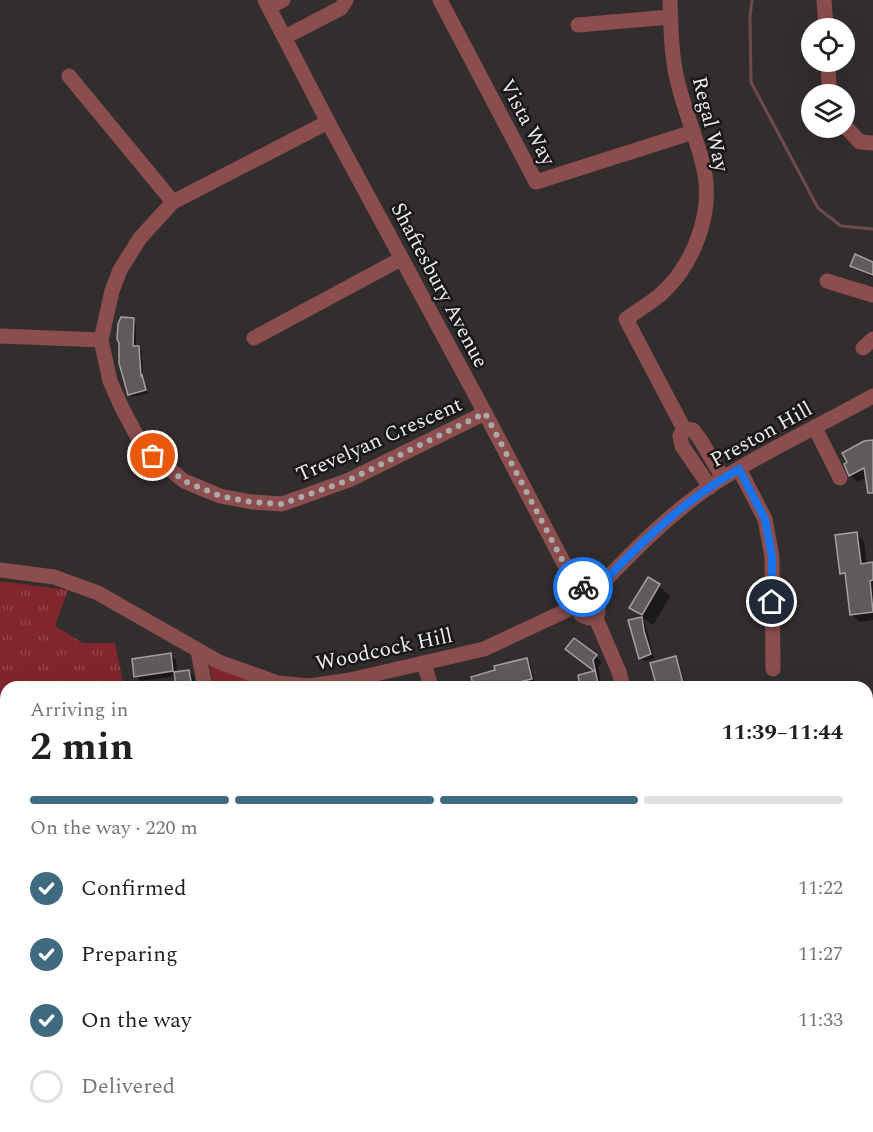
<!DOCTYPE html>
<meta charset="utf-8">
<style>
:root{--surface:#fff;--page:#f2f2f2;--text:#202124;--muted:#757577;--line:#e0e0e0;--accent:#406a80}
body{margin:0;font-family:Spectral,serif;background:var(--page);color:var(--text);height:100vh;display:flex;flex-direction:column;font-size:22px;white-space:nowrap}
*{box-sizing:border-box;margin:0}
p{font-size:20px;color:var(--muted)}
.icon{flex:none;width:33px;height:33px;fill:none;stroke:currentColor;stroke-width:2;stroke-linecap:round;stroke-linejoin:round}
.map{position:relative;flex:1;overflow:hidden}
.drawer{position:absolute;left:0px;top:681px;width:873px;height:452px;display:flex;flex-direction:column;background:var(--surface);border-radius:18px 18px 0 0;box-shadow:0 6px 24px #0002}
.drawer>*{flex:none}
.buttons{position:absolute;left:801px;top:18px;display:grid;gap:12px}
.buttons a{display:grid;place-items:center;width:54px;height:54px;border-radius:50%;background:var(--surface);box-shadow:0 6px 24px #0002;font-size:30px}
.pin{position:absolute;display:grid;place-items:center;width:51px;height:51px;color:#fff;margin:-26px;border:3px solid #fff;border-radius:50%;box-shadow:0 2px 6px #0007}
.courier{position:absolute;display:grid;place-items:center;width:60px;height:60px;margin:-30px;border:4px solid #1a73e8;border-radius:50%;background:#fff;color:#222;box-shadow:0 2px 8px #0007}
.summary em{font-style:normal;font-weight:700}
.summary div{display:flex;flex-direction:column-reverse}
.summary{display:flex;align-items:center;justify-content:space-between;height:102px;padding:0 30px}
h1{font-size:39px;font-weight:700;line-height:45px}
.bar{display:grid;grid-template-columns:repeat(4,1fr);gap:9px 6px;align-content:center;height:72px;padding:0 30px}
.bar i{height:8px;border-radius:4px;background:var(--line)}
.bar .on{background:var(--accent)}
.bar p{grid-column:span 4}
ol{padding:0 30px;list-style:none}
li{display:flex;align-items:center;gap:18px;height:66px}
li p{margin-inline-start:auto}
li .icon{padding:6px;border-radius:50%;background:var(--accent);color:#fff;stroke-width:4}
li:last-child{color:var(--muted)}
li i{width:33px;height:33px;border:3px solid var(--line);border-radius:50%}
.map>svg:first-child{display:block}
.grass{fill:url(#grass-tufts)}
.pitch{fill:#80262c}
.shadow{fill:#0007}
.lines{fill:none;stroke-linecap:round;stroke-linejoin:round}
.stream{stroke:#6f4b4e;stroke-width:3}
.building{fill:#605b5b;stroke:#a59f9f;stroke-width:1.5}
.minor{stroke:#8b4d4d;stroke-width:15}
.rail{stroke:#bcb9b9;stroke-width:3;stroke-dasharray:3 6;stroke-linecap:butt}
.done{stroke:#aca9a9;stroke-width:6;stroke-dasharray:0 10.8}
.route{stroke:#1a73e8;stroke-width:8}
.labels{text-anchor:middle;stroke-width:5;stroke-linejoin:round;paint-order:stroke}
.street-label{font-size:21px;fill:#eeebeb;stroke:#191717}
</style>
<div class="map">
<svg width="873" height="1132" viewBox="0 0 873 1132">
<defs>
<pattern id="grass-tufts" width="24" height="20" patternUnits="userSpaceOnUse" patternTransform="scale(1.5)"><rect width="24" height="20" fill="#80262c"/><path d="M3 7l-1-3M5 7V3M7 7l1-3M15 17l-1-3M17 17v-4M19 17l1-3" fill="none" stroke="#92464b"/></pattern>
</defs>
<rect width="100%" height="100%" fill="#322e2e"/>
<g class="grass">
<polygon points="0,581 68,590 55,626 83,643 115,643 124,687 6,687 6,1003 0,1000"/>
<polygon points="209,663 269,687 213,687"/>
</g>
<g class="pitch">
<polygon points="6,690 6,768 0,768 0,691"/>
<polygon points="0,808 6,808 6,885 2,885"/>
</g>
<g class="shadow">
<polygon points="873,263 873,277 856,270 851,265"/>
<polygon points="133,320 136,323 136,347 142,351 143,378 148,393 132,397 129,394"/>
<polygon points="873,442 873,485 867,477 858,482 850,475"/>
<polygon points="856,534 864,541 867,565 873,564 873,620 859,622 852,615 848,579 842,573"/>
<polygon points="648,579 659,586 670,596 653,625 644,619 654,658 644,661 641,658 642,618 631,608"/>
<polygon points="170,655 176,660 177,673 189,671 194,677 196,687 178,687 176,676 141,681 136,676"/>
<polygon points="573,655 596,656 602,662 598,667 602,687 582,687 579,676 596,672"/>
<polygon points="675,658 679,662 686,687 659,687"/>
<polygon points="526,659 530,663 535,683 520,687 468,687"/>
<polygon points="288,1126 317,1126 312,1132 294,1132"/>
<polygon points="329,1126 344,1126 351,1132 325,1132"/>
<polygon points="400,1126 415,1126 415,1132 403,1132"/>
<polygon points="559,1126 608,1126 607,1132 559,1132"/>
</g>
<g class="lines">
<polyline class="stream" points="752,0 750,17 751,82 818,208 841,226 873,229"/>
</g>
<g class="building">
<polygon points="855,254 873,262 873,275 850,266"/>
<polygon points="121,317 134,318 133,346 139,346 141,376 142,375 146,390 128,395 119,363 119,343 117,339 118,324"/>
<polygon points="873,440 873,493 868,493 864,468 849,476 844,464 847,462 842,453 864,441"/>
<polygon points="857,532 861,564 873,562 873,580 870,581 873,612 850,615 845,573 840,574 835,535"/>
<polygon points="648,577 660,584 642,615 629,608"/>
<polygon points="642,617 644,631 651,654 639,659 628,620"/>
<polygon points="574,638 597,655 593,660 598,684 580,687 578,675 594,671 565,649"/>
<polygon points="171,653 173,671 134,677 132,659"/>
<polygon points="676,656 684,687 657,687 650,663"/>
<polygon points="527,658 532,679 499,687 474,687 471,677 495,670 494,666"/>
<polygon points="189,670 192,687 176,687 174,672"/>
</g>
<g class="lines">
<g class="minor">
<polyline points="265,0 328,122 485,413 578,590"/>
<polyline points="440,0 536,182 693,132"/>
<path d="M670 0C671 29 671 59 679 87 686 116 700 145 705 175 712 217 692 267 660 295 649 304 637 311 626 319L684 429"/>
<polyline points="824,0 826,28"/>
<polyline points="269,7 283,0"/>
<polyline points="578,25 670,17"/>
<polyline points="285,37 341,8 346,0"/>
<polyline points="828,62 829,85 832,94"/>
<polyline points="69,76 173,202"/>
<polyline points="328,122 173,202 140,238 120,270 112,291 101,340 110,381 122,408 137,436 153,456 184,481 220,496 252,502 282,504 349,480 485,413"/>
<polyline points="844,125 860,142 873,143"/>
<polyline points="827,281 873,295"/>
<polyline points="0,336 101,340"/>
<polyline points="254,338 401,259"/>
<polyline points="863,348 873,339"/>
<polyline points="815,428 840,478"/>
<polyline points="739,469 765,519 772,557 773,669"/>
<polyline points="710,487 682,446 680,436 684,429 693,430 700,439 723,478"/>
<polyline points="0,570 54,577 98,593 219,662 278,683 310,686 350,680 484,649 576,606"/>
<polygon points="584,586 596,590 599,597 598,613 589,618 581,615 575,601 578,590"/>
<path d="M596 590C635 549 675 508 723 478 771 448 823 424 873 396"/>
<polyline points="595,616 619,672 623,687"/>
<polyline points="198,651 205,687"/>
<polyline points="424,663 431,687"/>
<polyline points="867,736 873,734"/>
<polyline points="873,1023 868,1046 873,1048"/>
<polyline points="366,1126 374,1132"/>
<polyline points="789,1126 794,1132"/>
<polyline points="623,1132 623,1126"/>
<polyline points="683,1132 683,1126"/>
</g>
<g class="rail">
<polyline points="0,1015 6,1018"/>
<polyline points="0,1030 6,1033"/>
<polyline points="0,1045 6,1048"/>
<polyline points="150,1126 160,1132"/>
<polyline points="180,1126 191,1132"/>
<polyline points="197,1126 208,1132"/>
<polyline points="210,1126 221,1132"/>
</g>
</g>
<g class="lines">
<polyline class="done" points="153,456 184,481 220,496 252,502 282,504 349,480 485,413 578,590 583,587"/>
<path class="route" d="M583 587H592L596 590C639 544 684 500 739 469L765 519 772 556V602"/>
</g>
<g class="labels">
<g class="street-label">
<text transform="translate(528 122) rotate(62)" y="7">Vista Way</text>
<text transform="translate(711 124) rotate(76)" y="7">Regal Way</text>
<text transform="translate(440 285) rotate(62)" y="7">Shaftesbury Avenue</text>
<text transform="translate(761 434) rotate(-29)" y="7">Preston Hill</text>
<text transform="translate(379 439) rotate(-24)" y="7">Trevelyan Crescent</text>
<text transform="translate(384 649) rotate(-12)" y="7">Woodcock Hill</text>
</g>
</g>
</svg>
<div class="buttons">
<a><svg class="icon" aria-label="locate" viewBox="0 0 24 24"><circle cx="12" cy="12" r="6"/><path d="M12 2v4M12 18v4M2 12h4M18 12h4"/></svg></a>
<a><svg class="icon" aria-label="layers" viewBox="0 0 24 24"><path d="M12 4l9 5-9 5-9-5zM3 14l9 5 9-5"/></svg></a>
</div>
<div class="pin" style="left:153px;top:456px;background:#ea580c"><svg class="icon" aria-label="bag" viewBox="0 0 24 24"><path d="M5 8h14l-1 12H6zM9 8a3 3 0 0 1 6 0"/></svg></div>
<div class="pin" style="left:772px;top:602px;background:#1f2937"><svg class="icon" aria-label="home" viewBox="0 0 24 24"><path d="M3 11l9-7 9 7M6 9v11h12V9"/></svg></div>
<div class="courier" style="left:583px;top:587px"><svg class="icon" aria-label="bike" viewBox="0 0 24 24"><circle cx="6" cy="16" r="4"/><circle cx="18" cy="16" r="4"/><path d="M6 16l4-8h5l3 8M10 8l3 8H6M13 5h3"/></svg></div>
<section class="drawer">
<div class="summary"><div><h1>2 min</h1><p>Arriving in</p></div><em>11:39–11:44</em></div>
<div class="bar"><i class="on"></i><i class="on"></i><i class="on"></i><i></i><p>On the way · 220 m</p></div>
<ol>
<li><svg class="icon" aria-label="check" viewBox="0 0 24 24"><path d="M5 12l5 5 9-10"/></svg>Confirmed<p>11:22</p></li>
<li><svg class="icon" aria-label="check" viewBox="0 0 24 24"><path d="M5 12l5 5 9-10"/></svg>Preparing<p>11:27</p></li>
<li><svg class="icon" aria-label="check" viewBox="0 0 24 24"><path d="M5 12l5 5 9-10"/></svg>On the way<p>11:33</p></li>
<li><i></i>Delivered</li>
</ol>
</section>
</div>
